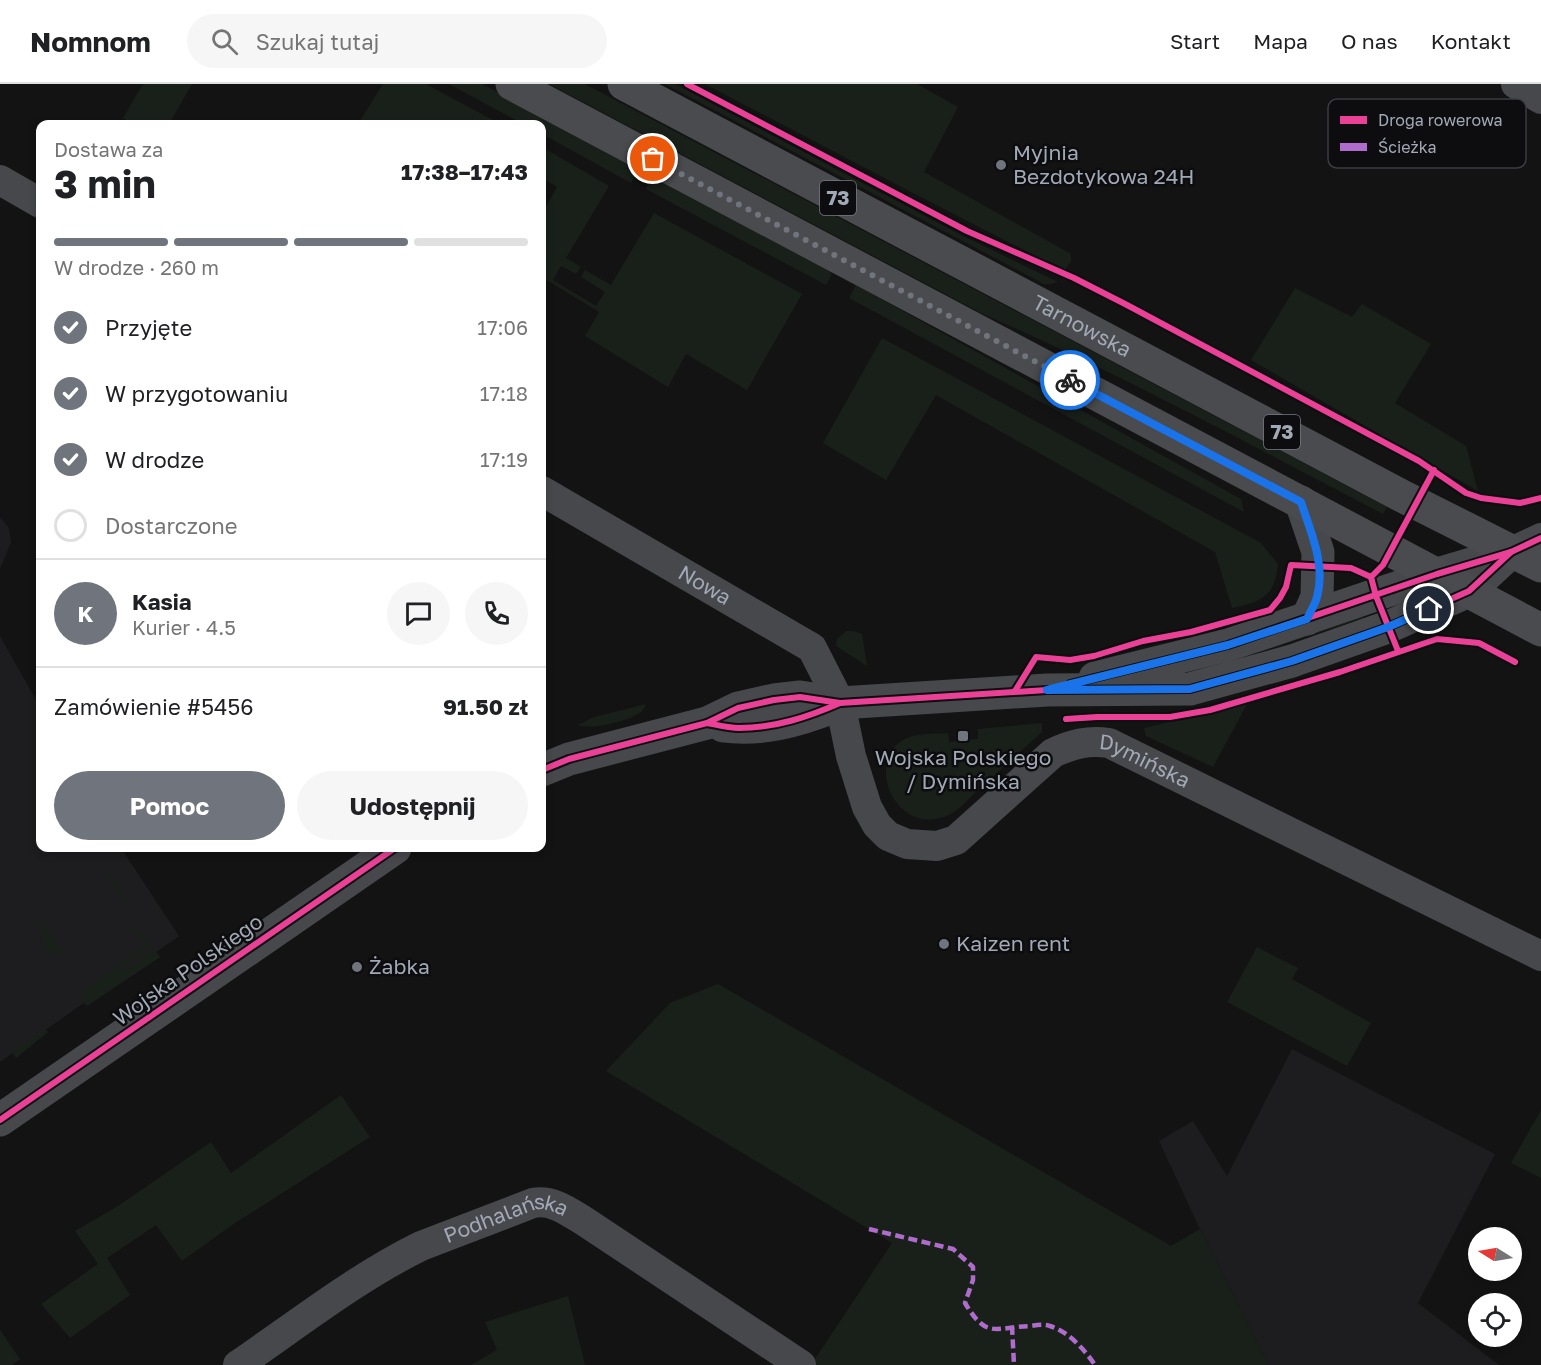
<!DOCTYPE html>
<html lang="pl">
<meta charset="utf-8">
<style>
:root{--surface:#fff;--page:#f6f6f6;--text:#202124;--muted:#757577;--line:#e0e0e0;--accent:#70747d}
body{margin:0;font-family:"Golos Text",sans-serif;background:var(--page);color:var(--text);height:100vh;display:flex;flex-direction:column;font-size:22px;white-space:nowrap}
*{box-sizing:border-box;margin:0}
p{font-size:20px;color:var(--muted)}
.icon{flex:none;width:33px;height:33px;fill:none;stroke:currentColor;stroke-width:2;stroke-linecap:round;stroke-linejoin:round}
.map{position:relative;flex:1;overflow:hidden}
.sheet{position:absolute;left:36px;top:36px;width:510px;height:732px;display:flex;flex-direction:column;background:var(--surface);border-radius:12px;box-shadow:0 3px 9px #0003}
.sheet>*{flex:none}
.needle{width:39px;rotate:281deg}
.buttons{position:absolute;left:1468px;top:1143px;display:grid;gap:12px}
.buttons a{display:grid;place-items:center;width:54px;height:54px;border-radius:50%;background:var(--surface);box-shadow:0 3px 9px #0003;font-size:30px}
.pin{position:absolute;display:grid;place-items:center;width:51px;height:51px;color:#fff;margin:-26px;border:3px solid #fff;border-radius:50%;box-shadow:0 2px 6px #0007}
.courier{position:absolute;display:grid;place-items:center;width:60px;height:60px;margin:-30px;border:4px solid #1a73e8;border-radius:50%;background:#fff;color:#222;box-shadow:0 2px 8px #0007}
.headline em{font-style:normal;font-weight:700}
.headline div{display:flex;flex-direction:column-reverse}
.headline{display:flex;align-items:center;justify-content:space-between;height:102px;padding:0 18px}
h1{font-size:39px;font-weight:700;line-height:45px}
.bar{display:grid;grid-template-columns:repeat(4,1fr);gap:9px 6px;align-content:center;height:72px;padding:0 18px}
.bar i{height:8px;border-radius:4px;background:var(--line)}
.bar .active{background:var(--accent)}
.bar p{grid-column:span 4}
.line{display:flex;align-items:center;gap:15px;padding:0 18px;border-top:2px solid var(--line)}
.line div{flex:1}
.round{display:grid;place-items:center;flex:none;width:63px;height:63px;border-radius:32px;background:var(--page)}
ol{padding:0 18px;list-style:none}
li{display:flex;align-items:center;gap:18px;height:66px}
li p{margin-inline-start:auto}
li .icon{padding:6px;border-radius:50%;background:var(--accent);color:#fff;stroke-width:4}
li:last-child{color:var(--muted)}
li i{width:33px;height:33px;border:3px solid var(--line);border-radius:50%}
.action{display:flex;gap:12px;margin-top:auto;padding:12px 18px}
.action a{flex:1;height:69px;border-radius:36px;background:var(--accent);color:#fff;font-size:24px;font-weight:700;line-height:69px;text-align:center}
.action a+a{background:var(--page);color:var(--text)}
header{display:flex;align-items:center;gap:36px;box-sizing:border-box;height:84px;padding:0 30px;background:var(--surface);border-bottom:2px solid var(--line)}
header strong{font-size:28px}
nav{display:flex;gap:33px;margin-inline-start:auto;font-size:21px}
.search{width:420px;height:54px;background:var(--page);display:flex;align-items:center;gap:15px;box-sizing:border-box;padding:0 21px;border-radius:33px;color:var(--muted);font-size:22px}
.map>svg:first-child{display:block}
.built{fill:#1d1d1f}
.green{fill:#19201a}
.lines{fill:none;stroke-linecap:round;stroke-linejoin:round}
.minor{stroke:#47484c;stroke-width:30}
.tertiary{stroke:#47484c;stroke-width:33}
.primary{stroke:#494b4e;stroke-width:33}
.quiet{stroke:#b06ccc;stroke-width:4.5;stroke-dasharray:9 4.5;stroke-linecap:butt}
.cycleway-casing{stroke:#0d0d0f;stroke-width:10}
.cycleway{stroke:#ea4096;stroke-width:6}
.done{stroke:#70747d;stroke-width:6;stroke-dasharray:0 10.8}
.route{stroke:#1a73e8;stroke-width:8}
.poi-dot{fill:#70747d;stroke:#0d0d0f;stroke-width:2}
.labels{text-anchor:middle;stroke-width:5;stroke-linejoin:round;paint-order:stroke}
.shield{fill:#0d0d0f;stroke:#757a84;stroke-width:1.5}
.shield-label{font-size:20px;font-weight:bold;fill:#a2a9b6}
.poi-label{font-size:21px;fill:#a2a9b6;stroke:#0d0d0f;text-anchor:start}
.street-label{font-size:21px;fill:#a2a9b6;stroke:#0d0d0f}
.key{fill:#0d0d0f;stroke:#3a3c41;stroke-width:1.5}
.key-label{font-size:16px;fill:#a2a9b6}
</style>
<header>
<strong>Nomnom</strong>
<div class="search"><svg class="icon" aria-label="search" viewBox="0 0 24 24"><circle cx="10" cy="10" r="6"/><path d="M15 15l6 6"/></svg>Szukaj tutaj</div>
<nav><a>Start</a><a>Mapa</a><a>O nas</a><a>Kontakt</a></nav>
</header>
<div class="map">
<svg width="1541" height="1281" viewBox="0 0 1541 1281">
<rect width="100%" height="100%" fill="#131313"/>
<g class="built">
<polygon points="0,433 9,444 11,458 0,485"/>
<polygon points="0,552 40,623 40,764 121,764 179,852 0,978"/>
<polygon points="1292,965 1495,1070 1418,1219 1499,1281 1269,1281 1200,1145 1159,1057 1193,1037 1227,1092"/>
</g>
<g class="green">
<polygon points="143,0 192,0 169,40 134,40 123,34"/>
<polygon points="383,0 426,0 500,40 358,40"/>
<polygon points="449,0 482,0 639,84 631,99 542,50 542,40 523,40"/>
<path d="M549 0H585L1387 423 1383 430C1251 361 1118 289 981 229Z"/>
<polygon points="665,0 675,0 963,152 1058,198 1051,200 1044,200"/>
<polygon points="705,0 917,0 958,23 924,88 1071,170 1071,177 1065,187 913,109"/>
<polygon points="542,63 609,102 566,174 581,183 576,190 561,182 553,196 596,222 605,208 581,193 585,186 611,201 654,129 802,210 747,306 686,270 668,303 585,252 599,228 542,193 542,130 557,103 542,94"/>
<polygon points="653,92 831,187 831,192 826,201 646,105"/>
<polygon points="856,201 1241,415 1244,428 849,214"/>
<polygon points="1295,204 1352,233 1362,220 1431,260 1395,319 1466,362 1478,407 1251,276"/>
<path d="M882 254 1261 459 1278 480C1275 513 1261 518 1232 524L1215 468 936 311 886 396 823 359Z"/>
<polygon points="1360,527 1363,534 1261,568 1257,567"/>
<polygon points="846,547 854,547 862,550 867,582 836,562 837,555"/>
<path d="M646 620C644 625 641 629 636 631 625 638 590 646 578 641L594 633Z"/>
<polygon points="1247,620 1213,683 1146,652 1144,644"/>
<path d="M1042 639V648C1020 668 998 688 977 707 967 716 957 729 944 733 892 750 864 673 907 654 918 649 936 650 948 649L949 658 978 655V645Z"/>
<polygon points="110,790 130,818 129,823 106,791"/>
<path d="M41 838 64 869C45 874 36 853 41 838Z"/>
<polygon points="137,843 152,863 120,885 122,889 155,866 160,873 87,922 82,917 82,907 146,860 134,844"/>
<polygon points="1257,863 1298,884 1292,895 1371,939 1347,982 1227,918"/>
<polygon points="718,900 1171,1162 1200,1145 1269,1281 811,1281 892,1159 606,987 670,919"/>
<polygon points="45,944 48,948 16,974 12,968"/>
<polygon points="341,1011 370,1053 232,1141 182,1177 156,1141 107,1174 130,1211 70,1254 41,1220 98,1180 75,1147 118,1122 211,1058 231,1089"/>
<polygon points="1541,1026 1541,1094 1511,1079"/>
<polygon points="568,1212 585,1281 471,1281 497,1266 485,1238"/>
<polygon points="0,1246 20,1275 12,1281 0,1281"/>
</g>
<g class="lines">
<g class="minor">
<polyline points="1516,0 1541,15"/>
<polyline points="0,96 40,119"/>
<path id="s1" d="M542 407 812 564 840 619 851 672 867 723 877 741 888 752 907 760 937 762 956 756 1053 669C1072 660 1088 656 1109 659L1541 872"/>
<polyline points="1511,468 1541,454"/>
<path id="s2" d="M238 1281C298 1240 356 1194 421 1162L533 1119C552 1115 569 1128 584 1137L801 1281"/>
</g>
<g class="tertiary">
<polyline points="1301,418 1318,468 1317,513 1307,535"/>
<polyline points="1095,594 1228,561 1437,490 1505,470"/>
<path d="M723 642C761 647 798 637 833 623"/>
<polyline points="542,686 569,675 707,639 738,624 774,616 800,613 840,619 1047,606 1190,605 1292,577 1388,543 1469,507 1511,468"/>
<polyline points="0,1036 395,764"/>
</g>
<g class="primary">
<polyline points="512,0 1541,546"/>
<path id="s3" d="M624 0 1402 412 1541 482"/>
</g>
<g class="quiet">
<path d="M869 1145 953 1165 973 1183V1196L965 1219C987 1256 995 1243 1031 1242 1037 1241 1044 1240 1050 1242 1069 1248 1084 1265 1095 1281"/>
<polyline points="1012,1242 1014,1281"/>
</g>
<g class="cycleway-casing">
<g id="cycleway">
<polyline points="687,0 967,147 1074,194 1127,221 1419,377 1466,409 1481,414 1520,419 1541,414"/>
<polyline points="1398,567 1376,512 1371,493 1383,481 1434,386"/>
<polyline points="1070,600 1228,561 1437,490 1511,468 1541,454"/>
<polyline points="1015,607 1036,573 1070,576 1094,572 1143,557 1191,548 1270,526 1280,514 1286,503 1291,481 1351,484 1371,493"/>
<polyline points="1066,635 1097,633 1170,633 1210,626 1340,588 1437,555 1479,559 1515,578"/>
<path d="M707 639C717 641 729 644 739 644 775 644 808 633 840 619"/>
<polyline points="542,686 569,675 707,639 738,624 774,616 800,613 840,619 1047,606 1190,605 1292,577 1388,543 1469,507 1511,468"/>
<polyline points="0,1036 395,764"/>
</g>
</g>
<use href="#cycleway" class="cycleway"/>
</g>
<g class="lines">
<polyline class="done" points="653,75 1070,296"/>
<path class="route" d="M1070 296 1301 418C1311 449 1326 481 1317 513 1315 521 1310 528 1307 535L1228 561 1047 606 1190 605 1292 577 1388 543 1429 525"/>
</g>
<g class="poi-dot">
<circle cx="1001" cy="81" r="6"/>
<rect x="957" y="646" width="12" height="12" rx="3"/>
<circle cx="944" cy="860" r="6"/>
<circle cx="357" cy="883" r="6"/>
</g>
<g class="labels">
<g class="shield">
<rect x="820" y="97" width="36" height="34" rx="4.5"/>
<rect x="1264" y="331" width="36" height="34" rx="4.5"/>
</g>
<g class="shield-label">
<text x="838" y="121">73</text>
<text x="1282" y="355">73</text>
</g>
<g class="poi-label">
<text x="1013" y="76">Myjnia<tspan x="1013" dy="24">Bezdotykowa 24H</tspan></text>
<text x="963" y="681" text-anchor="middle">Wojska Polskiego<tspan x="963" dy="24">/ Dymińska</tspan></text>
<text x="956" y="867">Kaizen rent</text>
<text x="369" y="890">Żabka</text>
</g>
<g class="street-label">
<text dy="7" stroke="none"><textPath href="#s3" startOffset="518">Tarnowska</textPath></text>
<text dy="7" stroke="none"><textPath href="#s1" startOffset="188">Nowa</textPath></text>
<text dy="7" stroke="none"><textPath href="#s1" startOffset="816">Dymińska</textPath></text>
<text transform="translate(188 886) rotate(-35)" y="7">Wojska Polskiego</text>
<text dy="7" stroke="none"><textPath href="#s2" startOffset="309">Podhalańska</textPath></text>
</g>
</g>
<rect x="1328" y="15" width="198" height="69" rx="9" class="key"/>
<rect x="1340" y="32" width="27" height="8" fill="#ea4096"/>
<rect x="1340" y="59" width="27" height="8" fill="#b06ccc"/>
<g class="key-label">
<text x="1378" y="42">Droga rowerowa</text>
<text x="1378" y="69">Ścieżka</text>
</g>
</svg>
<div class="buttons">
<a><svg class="needle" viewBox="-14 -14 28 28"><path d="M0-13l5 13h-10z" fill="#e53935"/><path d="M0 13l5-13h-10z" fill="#757577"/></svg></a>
<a><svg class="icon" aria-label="locate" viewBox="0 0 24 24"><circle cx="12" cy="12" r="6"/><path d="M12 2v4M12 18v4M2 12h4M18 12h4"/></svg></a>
</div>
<div class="pin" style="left:653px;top:75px;background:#ea580c"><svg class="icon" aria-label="bag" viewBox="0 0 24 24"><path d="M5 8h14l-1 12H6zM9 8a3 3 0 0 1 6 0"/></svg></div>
<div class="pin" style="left:1429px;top:525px;background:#1f2937"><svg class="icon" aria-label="home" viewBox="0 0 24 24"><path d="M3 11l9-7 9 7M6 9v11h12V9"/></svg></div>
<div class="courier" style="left:1070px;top:296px"><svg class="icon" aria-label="bike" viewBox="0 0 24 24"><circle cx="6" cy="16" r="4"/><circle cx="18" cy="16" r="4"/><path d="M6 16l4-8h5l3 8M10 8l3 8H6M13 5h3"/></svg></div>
<section class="sheet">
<div class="headline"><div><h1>3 min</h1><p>Dostawa za</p></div><em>17:38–17:43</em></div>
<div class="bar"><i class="active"></i><i class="active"></i><i class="active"></i><i></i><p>W drodze · 260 m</p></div>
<ol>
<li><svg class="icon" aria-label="check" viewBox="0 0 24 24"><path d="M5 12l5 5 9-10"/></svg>Przyjęte<p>17:06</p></li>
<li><svg class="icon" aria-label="check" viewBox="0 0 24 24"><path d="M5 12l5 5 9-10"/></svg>W przygotowaniu<p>17:18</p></li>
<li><svg class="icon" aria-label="check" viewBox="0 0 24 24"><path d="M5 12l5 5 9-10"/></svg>W drodze<p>17:19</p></li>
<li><i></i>Dostarczone</li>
</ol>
<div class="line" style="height:108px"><b class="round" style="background:var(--accent);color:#fff">K</b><div><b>Kasia</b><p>Kurier · 4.5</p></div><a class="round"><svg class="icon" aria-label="chat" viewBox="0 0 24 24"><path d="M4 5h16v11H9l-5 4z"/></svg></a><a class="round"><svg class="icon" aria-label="phone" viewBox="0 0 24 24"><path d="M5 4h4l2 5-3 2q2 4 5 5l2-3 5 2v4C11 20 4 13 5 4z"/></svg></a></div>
<div class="line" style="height:78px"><div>Zamówienie #5456</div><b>91.50 zł</b></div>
<div class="action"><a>Pomoc</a><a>Udostępnij</a></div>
</section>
</div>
